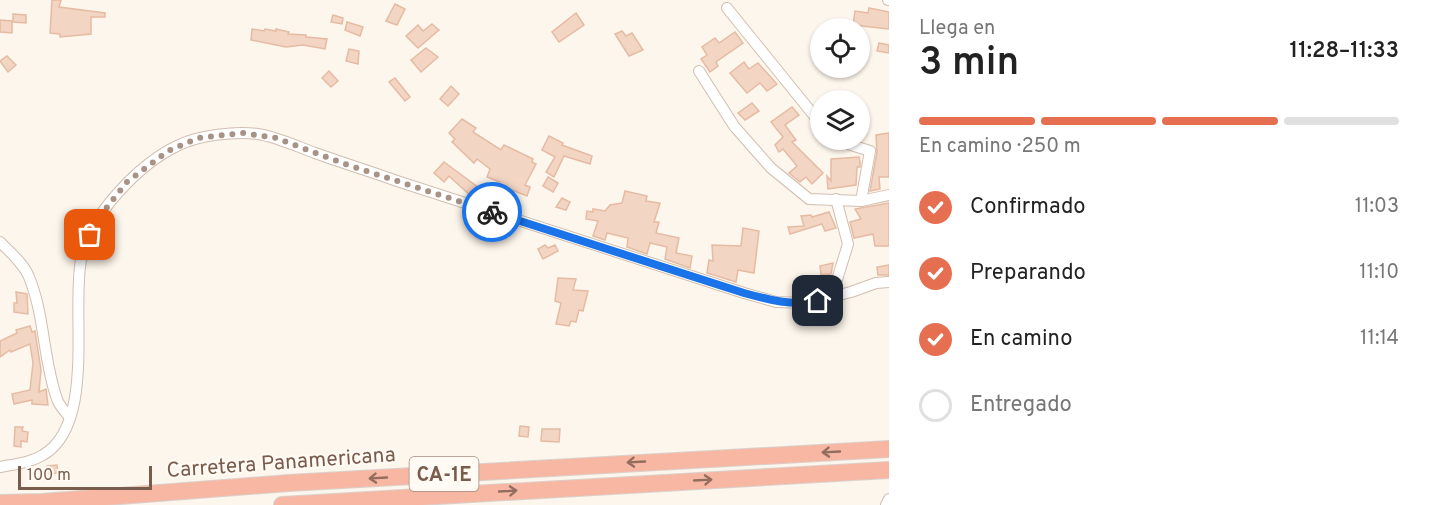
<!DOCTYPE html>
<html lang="es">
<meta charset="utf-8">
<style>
:root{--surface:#fff;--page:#f2f2f2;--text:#222;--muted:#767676;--line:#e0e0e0;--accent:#e76f51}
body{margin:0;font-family:Overpass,sans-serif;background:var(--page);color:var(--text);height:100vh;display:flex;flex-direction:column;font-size:22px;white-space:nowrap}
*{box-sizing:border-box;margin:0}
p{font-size:20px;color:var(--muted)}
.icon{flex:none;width:33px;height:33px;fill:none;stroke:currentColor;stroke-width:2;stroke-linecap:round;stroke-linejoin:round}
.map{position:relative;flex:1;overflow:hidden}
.side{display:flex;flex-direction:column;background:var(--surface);width:540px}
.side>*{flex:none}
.controls{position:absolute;left:810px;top:18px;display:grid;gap:12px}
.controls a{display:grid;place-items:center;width:60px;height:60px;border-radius:50%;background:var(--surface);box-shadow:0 2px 4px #0004;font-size:30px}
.scale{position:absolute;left:18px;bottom:15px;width:134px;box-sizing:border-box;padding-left:6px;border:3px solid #7a5c4d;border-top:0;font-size:16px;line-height:21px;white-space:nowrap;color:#7a5c4d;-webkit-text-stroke:4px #fffaf3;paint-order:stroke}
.pin{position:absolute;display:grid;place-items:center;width:51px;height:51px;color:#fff;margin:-26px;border-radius:12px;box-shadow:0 3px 9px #0006}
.courier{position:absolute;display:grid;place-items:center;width:60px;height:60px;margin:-30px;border:4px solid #1a73e8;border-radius:50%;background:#fff;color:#222;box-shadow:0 2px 8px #0007}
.summary em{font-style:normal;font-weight:600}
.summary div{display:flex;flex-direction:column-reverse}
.summary{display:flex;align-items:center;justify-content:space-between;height:102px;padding:0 30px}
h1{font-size:39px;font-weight:600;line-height:45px}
.bar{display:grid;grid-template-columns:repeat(4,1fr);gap:9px 6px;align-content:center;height:72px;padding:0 30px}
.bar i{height:8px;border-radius:4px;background:var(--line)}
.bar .selected{background:var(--accent)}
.bar p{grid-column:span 4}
ol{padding:0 30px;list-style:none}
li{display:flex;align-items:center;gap:18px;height:66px}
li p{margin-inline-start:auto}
li .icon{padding:6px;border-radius:50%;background:var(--accent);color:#fff;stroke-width:4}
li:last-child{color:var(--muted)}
li i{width:33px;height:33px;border:3px solid var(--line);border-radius:50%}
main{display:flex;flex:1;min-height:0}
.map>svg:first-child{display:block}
.building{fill:#f3d5c3;stroke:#e6bba3;stroke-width:1.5}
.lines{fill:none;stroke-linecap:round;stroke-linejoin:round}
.minor-casing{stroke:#d1beb0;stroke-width:12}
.highway-casing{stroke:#dad1cd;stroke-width:18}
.minor{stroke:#fff;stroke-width:10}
.highway{stroke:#f7b7a3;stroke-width:16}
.oneway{stroke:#936e5e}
.done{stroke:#a89285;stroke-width:6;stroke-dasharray:0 10.8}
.route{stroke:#1a73e8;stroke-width:8}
.labels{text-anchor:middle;stroke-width:4.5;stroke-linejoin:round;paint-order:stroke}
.shield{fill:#fffaf3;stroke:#a28b7f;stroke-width:1.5}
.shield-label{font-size:20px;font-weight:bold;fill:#7a5c4d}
.street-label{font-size:21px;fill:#7a5c4d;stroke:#fffaf3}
</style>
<main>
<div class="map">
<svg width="889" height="505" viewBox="0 0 889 505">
<rect width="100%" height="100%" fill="#fdf6ec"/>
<g class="building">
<polygon points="52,0 61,0 59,7 105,13 105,17 91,17 91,34 60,37 60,34 50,33"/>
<polygon points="395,4 405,9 397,25 386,21"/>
<polygon points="869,8 889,12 889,29 853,25 855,11 868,13"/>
<polygon points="576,13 584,25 559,42 552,32"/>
<polygon points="13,14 26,15 26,23 13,22"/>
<polygon points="333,15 343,18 342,24 331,22"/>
<polygon points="0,20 12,21 12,33 0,32"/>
<polygon points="347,22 363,27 360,36 345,30"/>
<polygon points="432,24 439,30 418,48 406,36 418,25 423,31"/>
<polygon points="252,29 264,31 265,29 276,31 276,29 289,32 288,34 306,35 306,37 327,39 325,49 303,45 286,47 251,40"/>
<polygon points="622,31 626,36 632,33 643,50 629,56 615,34"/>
<polygon points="735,32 743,43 716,62 718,66 710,72 701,59 707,55 702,47 715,38 719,43"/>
<polygon points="879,43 889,45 889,53 877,51"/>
<polygon points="426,48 438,57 421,72 411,60"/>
<polygon points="349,49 359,51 358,64 346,61"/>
<polygon points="7,56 16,65 8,72 0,61"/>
<polygon points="744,62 749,69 758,63 777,84 767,91 760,83 747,93 730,73"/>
<polygon points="329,71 338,81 331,87 322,78"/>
<polygon points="395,78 410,97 405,101 389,82"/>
<polygon points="451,86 459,94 448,106 440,99"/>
<polygon points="752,103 759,111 745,120 738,113"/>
<polygon points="792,107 799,115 785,125 796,140 792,142 823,173 812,184 806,177 800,182 789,173 797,166 783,149 779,152 775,145 783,137 771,122"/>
<polygon points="462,119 476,128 473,132 501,150 504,145 533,159 532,162 536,164 525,185 530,187 527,196 512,190 506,200 494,194 500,182 487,177 490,169 477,159 474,163 452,142 455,139 449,133"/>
<polygon points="889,133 889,177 879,177 880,189 870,191 877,152 876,135"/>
<polygon points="549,136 563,143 562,145 592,156 590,164 564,156 554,177 546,172 555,157 542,150"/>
<polygon points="859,157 860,162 860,167 857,167 856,185 828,189 827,176 831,181 831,159"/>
<polygon points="444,162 494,199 491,203 472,197 449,176 444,182 434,173"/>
<polygon points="548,177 558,183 553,192 543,186"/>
<polygon points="625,191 647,196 646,201 660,203 654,222 659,222 656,233 679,238 676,253 692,256 690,268 665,259 667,247 650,243 647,254 627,247 628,238 607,233 605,240 593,236 598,221 586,219 587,211 593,212 593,209 605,211 610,205 622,203"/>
<polygon points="562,198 570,202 566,210 556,207"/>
<polygon points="889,203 889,246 875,246 873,234 854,238 850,222 861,219 855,209"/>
<polygon points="829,212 836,228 825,231 822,224 790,234 788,227 804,226 801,216 811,215 812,217"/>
<polygon points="743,228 759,231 754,273 738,270 736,282 707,273 709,260 713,261 712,245 741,246"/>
<polygon points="545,245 548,248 555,245 558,251 543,259 538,249"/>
<polygon points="833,263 831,274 821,275 820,266"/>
<polygon points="889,265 889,275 878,275 877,267"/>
<polygon points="558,278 576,279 573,290 588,291 583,311 579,310 576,322 571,321 569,326 556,324 561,303 555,301"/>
<polygon points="16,292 27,294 28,314 14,312 14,303 17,303"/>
<polygon points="30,326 32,332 35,331 41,370 39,392 46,389 48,405 32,404 32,400 14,404 12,394 30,390 33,363 30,344 11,352 10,350 0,357 0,341 17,333 16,330"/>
<polygon points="520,426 529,427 528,437 519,436"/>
<polygon points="15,427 23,427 22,431 28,432 27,442 21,441 21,447 14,446"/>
<polygon points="542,429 560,429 559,442 541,441"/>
<polygon points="57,465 58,473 48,474 47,466"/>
</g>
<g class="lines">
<g class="minor-casing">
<g id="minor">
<polyline points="888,0 889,0"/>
<polyline points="727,8 820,123"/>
<polyline points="699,71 734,126 771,168 809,199 861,201 889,195"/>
<polyline points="835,140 870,151 861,201"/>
<path d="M0 242C10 252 24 264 29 277 45 316 43 360 57 399 59 406 66 412 70 418"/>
<polyline points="832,296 848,244 836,199"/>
<path d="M0 467C15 464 30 463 43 455 96 424 71 312 81 260 88 216 140 163 179 145 199 135 236 131 258 134 277 137 296 146 315 153 343 163 372 172 400 182 515 219 630 256 744 293L776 302 807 303 851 292 876 283 889 282"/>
<polyline points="886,505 889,499"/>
</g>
</g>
<g class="highway-casing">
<g id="highway">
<polyline points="0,503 42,502 289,483 889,449"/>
<polyline points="282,505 889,470"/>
</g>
</g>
<use href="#minor" class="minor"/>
<use href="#highway" class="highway"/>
</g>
<defs><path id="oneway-shaft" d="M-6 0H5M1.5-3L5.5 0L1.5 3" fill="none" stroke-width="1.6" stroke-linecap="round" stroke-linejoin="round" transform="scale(1.5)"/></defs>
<g class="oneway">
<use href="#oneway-shaft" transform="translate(831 452) rotate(177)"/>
<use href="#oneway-shaft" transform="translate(636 462) rotate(177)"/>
<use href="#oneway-shaft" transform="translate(378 478) rotate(177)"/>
<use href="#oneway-shaft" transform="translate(703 480) rotate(-3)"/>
<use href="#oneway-shaft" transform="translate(508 491) rotate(-3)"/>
</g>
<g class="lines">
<polyline class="done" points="90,235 100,216 127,182 168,151 198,138 243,133 276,138 345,164 492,212"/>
<path class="route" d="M492 212 744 293C769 300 792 306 818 301"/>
</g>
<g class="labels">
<rect class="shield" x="409.5" y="457" width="69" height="34" rx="4.5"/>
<g class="shield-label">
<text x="444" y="481">CA-1E</text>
</g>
<g class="street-label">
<text transform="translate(281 462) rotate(-4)" y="7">Carretera Panamericana</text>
</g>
</g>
</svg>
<div class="controls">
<a><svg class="icon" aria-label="locate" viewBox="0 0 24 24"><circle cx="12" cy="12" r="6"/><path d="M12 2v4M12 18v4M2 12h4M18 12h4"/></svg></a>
<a><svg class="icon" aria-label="layers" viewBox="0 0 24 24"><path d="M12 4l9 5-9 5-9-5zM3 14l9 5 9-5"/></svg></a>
</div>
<div class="scale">100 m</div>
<div class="pin" style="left:90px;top:235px;background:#ea580c"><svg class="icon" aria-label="bag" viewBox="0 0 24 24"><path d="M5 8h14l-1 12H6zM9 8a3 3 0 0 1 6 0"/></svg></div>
<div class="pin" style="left:818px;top:301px;background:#1f2937"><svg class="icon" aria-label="home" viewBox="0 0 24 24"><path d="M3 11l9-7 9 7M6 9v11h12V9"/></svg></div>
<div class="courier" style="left:492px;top:212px"><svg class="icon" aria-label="bike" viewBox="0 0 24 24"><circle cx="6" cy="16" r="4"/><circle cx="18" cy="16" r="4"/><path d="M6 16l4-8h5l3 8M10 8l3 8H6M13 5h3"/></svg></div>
</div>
<section class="side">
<div class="summary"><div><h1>3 min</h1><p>Llega en</p></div><em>11:28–11:33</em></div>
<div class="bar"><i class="selected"></i><i class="selected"></i><i class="selected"></i><i></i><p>En camino · 250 m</p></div>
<ol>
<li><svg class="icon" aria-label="check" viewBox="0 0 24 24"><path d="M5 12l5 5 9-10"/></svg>Confirmado<p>11:03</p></li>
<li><svg class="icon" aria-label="check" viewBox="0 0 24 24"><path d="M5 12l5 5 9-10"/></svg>Preparando<p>11:10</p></li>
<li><svg class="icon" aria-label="check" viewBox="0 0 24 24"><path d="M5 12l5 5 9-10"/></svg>En camino<p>11:14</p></li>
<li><i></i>Entregado</li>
</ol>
</section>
</main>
